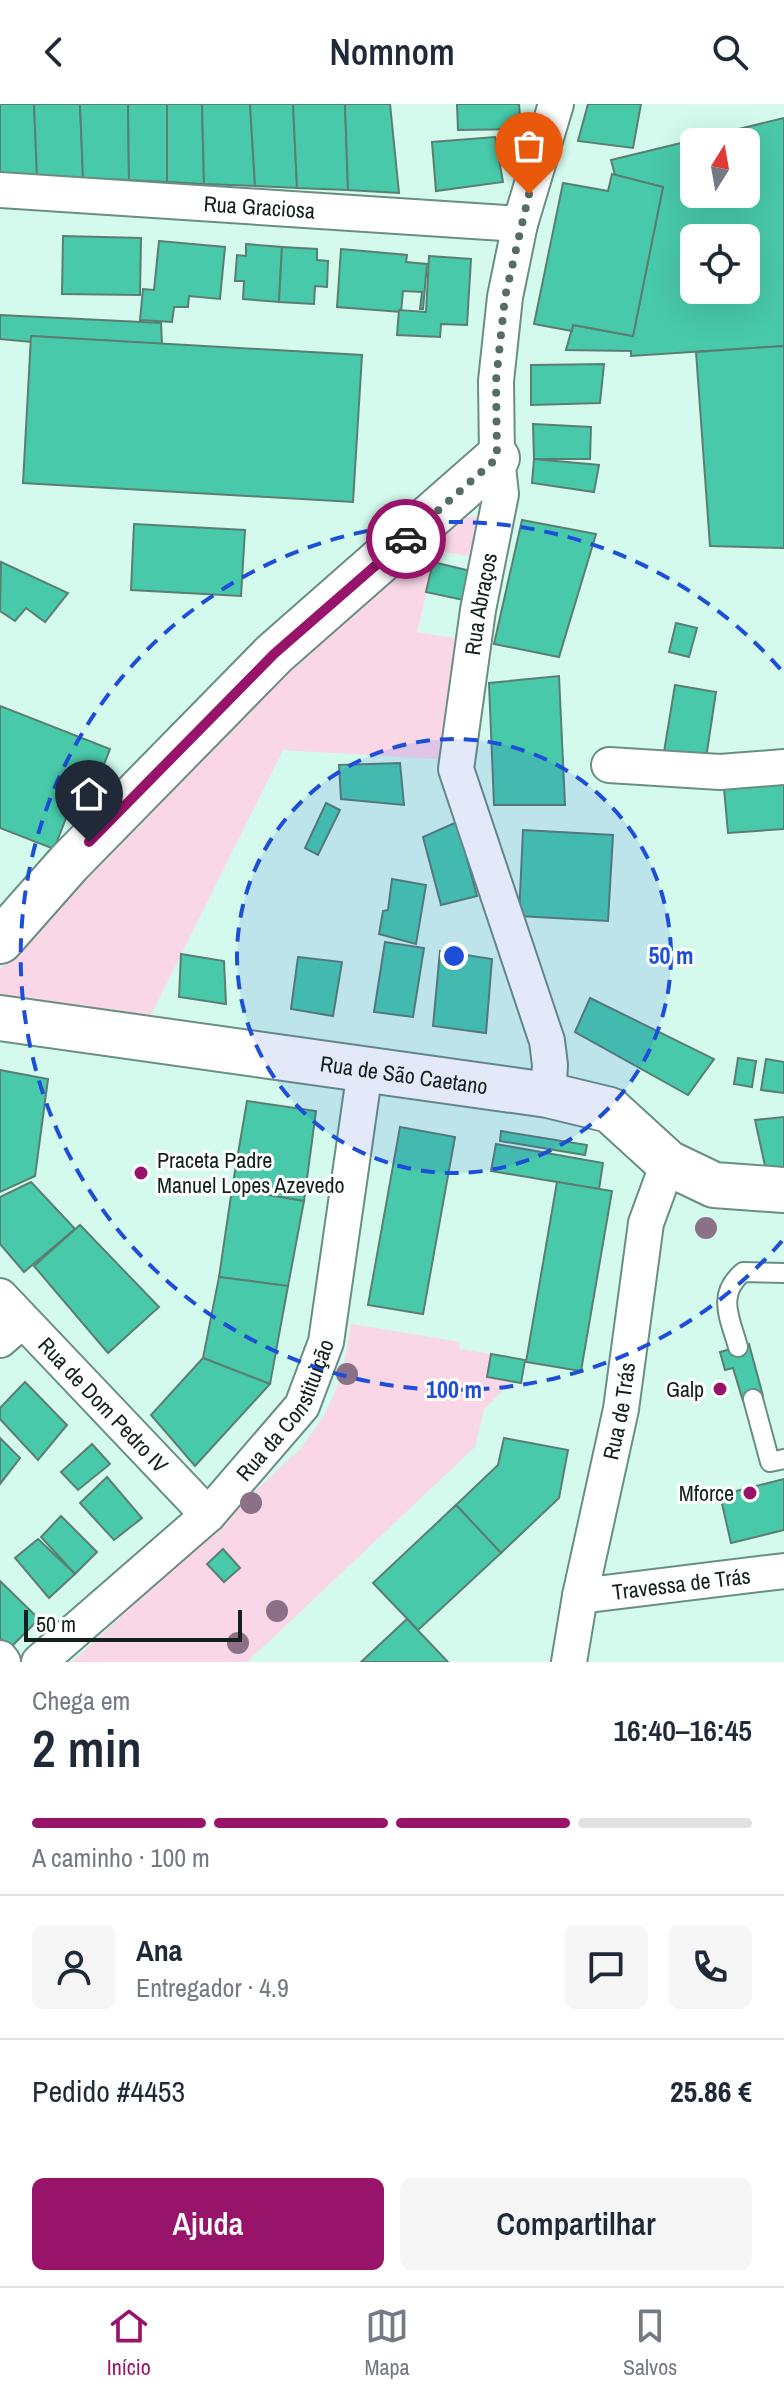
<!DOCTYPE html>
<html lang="pt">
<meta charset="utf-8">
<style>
:root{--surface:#fff;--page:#f6f6f7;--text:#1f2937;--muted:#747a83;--line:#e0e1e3;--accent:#98146a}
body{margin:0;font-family:"Archivo Narrow",sans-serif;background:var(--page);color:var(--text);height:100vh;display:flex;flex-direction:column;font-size:30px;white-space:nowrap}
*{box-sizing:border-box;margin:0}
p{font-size:26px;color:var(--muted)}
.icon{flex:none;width:44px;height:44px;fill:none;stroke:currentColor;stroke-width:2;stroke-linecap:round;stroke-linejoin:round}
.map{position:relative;height:1558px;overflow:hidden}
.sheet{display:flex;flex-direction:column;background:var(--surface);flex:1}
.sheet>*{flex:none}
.needle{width:52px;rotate:11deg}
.fabs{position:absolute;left:680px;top:24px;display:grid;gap:16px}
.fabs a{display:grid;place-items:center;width:80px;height:80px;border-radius:12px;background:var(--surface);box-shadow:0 8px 32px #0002;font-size:40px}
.scale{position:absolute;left:24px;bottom:20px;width:218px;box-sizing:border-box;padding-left:8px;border:4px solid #12211c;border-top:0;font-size:22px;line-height:28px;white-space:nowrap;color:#12211c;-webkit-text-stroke:6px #fff;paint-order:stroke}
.pin{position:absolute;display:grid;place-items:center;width:68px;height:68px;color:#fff;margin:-82px -34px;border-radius:50% 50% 50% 0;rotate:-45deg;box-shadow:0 0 8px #0007}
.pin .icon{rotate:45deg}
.courier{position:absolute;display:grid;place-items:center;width:80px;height:80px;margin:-40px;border:6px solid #98146a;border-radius:50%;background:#fff;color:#222;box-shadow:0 2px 10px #0007}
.head em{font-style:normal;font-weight:600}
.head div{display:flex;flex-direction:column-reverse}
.head{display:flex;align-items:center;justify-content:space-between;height:136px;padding:0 32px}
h1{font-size:52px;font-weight:600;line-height:60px}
.bar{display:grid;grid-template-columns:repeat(4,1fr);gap:12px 8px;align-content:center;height:96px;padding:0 32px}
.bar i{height:10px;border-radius:6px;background:var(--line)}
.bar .current{background:var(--accent)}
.bar p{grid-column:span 4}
.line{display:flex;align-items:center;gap:20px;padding:0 32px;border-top:2px solid var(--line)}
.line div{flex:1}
.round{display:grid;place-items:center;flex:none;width:84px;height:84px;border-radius:12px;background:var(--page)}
.button{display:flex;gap:16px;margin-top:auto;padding:16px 32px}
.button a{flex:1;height:92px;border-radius:12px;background:var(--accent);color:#fff;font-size:32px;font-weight:600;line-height:92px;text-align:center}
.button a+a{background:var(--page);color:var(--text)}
header{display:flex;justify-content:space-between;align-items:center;height:104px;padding:0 32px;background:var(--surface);font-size:36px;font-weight:600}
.tabs{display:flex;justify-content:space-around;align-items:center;height:112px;border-top:2px solid var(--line);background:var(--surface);font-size:22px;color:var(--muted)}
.tabs a{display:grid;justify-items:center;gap:4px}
.tabs .current{color:var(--accent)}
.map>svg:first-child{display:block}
.green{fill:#f9d7e7}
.building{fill:#48caaa;stroke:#5b7e73;stroke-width:2;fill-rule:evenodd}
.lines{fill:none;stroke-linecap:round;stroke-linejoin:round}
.lane-casing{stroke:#6a8e82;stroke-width:22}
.street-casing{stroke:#6a8e82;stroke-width:38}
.secondary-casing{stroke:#6a8e82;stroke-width:48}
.lane{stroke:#fff;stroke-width:18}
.street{stroke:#fff;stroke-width:34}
.secondary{stroke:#fff;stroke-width:44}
.tree{fill:#8c7088}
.done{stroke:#566d65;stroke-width:8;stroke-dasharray:0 14.4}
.route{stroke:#98146a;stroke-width:10}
.ring{fill:none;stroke:#1d4ed8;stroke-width:4;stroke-dasharray:14 10}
.poi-dot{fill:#98146a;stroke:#fff;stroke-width:3}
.labels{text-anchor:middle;stroke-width:6;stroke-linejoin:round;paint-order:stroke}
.street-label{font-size:22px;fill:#12211c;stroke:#fff}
.poi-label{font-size:22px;fill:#12211c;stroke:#fff;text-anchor:end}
.centre{fill:#1d4ed8;stroke:#fff;stroke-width:4}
.ring-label{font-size:24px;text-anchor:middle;font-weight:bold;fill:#1d4ed8;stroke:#fff;stroke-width:6;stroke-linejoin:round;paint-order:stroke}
</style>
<header><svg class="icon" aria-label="back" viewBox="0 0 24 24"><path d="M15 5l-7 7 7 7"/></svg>Nomnom<svg class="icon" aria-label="search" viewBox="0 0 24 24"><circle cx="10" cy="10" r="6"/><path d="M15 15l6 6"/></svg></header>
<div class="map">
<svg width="784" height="1558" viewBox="0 0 784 1558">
<rect width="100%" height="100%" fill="#d3faed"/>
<g class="green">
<polygon points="490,412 481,454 436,447 417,528 466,536 450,656 283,646 149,915 0,892 0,865 291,556 406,458 466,413"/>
<polygon points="351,1220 460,1238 459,1245 491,1250 487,1273 511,1278 484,1305 475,1343 247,1558 72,1558 302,1343 325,1310 342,1272"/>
</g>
<g class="building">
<polygon points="0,0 34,0 37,72 0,70"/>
<polygon points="34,0 80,0 83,74 37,72"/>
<polygon points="80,0 128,0 129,76 83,74"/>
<polygon points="128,0 167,0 167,78 129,76"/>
<polygon points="167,0 202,0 204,80 167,78"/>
<polygon points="202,0 250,0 255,82 204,80"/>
<polygon points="250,0 293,0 297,84 255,82"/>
<polygon points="293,0 345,0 348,86 297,84"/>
<polygon points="345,0 390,0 399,89 348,86"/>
<polygon points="457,0 519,0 521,25 458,26"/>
<polygon points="588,0 641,0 633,44 578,37"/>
<path d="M784 14V242L631 252V247L566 246 573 221 633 232 663 83 615 71 611 56ZM694 38H746V90H694ZM694 134H746V186H694Z"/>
<polygon points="495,33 503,78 436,87 432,38"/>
<polygon points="612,70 663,83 633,232 573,221 572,227 534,220 563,79 608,87"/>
<polygon points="63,132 141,134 140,191 62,190"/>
<polygon points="159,137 225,143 220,195 189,192 188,203 174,203 172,218 140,216 143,185 154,186"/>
<polygon points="246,140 282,143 279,198 243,195 244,177 235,177 237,151 246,152"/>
<polygon points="282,143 317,145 317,156 328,157 327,183 315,182 314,200 279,198"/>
<polygon points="341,145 407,151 406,158 427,160 423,205 420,205 422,188 403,187 401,208 337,203"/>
<polygon points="429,152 471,155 467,221 441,220 440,233 397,231 399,206 426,208"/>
<polygon points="0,211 161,219 162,240 31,232 31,238 0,235"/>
<polygon points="31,232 362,251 353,398 23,379"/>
<polygon points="784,242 784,444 710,442 696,248"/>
<polygon points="604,260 600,299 531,301 531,261"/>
<polygon points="533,320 591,323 590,355 534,355"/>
<polygon points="534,355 599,361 594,388 532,379"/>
<polygon points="522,416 596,430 559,553 494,540"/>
<polygon points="134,420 245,426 241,492 131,486"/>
<polygon points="1,458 68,489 45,518 26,504 15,517 0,507"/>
<polygon points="433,458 479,469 473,498 426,488"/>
<polygon points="676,519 697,524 689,553 669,548"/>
<polygon points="559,572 565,701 494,701 489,579"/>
<polygon points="675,581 716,588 706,654 664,648"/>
<polygon points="0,602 110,645 92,691 77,686 54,745 0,724"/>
<polygon points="400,659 404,701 341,695 339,661"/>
<polygon points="784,668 784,725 728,729 723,673"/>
<polygon points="326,699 340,706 318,751 305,744"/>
<polygon points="457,718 477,792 441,801 423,733"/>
<polygon points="523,726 613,731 608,817 519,812"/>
<polygon points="392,775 426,781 416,840 379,830 383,807 388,806"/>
<polygon points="385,838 424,844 413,913 374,908"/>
<polygon points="440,847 492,855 486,929 433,922"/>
<polygon points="181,850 224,857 226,900 179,893"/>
<polygon points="298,853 342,858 333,912 291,905"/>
<polygon points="590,894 714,955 688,991 575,928"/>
<polygon points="738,954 756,957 752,983 734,980"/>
<polygon points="766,955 784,958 784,989 761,986"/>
<polygon points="0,966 48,975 35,1072 0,1088"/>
<polygon points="247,997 316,1007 304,1097 232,1085"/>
<polygon points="784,1013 784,1070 767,1071 755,1016"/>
<polygon points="400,1023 455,1033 423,1210 368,1201"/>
<polygon points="501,1027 587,1041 585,1051 500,1037"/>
<polygon points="496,1040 603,1059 599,1085 491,1067"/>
<polygon points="31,1078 75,1125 24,1168 0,1140 0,1093"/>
<polygon points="557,1078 612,1087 581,1267 526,1258"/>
<polygon points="232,1085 304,1097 288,1182 219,1173"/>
<polygon points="80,1121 159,1203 108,1249 34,1162"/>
<polygon points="219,1173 288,1182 270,1280 203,1254"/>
<polygon points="749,1240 763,1292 743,1297 733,1264 725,1266 720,1248"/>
<polygon points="491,1250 525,1256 521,1279 487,1273"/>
<polygon points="203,1254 270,1280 195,1362 151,1311"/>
<polygon points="25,1278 67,1321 38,1356 0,1315 0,1304"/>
<polygon points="0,1334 20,1354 0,1380"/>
<polygon points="504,1334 568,1346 559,1394 501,1449 456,1401 498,1361"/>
<polygon points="92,1340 110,1360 78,1386 61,1368"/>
<polygon points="107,1373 142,1414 114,1436 80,1399"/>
<polygon points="784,1375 784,1426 731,1439 720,1391"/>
<polygon points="456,1401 501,1449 418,1526 373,1479"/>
<polygon points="61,1412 97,1448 75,1470 41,1433"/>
<polygon points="38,1435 75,1470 49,1494 15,1454"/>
<polygon points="223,1445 240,1464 224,1478 207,1460"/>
<polygon points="0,1477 39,1515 10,1544 0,1534"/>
<polygon points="407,1515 448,1558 361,1558"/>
</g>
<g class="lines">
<g class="lane-casing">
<g id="lane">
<path d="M738 1243C730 1214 716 1191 743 1168L784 1169"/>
<polyline points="753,1295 770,1358 784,1355"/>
</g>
</g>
<g class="street-casing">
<g id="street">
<path id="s1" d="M0 86 520 120"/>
<polyline points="609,661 720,668 784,663"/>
<path id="s2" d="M548 991 550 961 547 937 456 665 478 506 501 390 497 354 496 277 505 193 520 120 556 0"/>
<path id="s3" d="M0 1192 208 1411"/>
<polyline points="0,1236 22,1217"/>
<path id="s4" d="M580 1492 784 1467"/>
<polyline points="0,1554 3,1558"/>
<path id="s5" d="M39 1558 208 1411 302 1302 326 1238 365 966"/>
<path id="s6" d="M569 1558 580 1492 621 1305 646 1119 668 1059"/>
</g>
</g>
<g class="secondary-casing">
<g id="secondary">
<polyline points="0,837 69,759 274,550 497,354"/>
<path id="s7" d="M0 914 548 991 610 1006 668 1059 714 1081 784 1086"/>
</g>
</g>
<use href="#lane" class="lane"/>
<use href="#street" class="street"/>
<use href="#secondary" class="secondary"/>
</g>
<g class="tree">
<circle cx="706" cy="1124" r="11"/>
<circle cx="347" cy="1270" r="11"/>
<circle cx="251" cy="1399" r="11"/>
<circle cx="277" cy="1507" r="11"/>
<circle cx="238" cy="1539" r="11"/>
</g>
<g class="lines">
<polyline class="done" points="406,435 497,354 496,277 505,193 529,90"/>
<polyline class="route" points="89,738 274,550 406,435"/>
</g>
<circle cx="454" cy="852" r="217" fill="#1d4ed8" fill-opacity=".12"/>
<g class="ring">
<circle cx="454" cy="852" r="217"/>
<path d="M782 1137A434 434 0 1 1 782 567"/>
</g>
<g class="poi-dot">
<circle cx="141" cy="1069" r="8"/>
<circle cx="720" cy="1285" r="8"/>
<circle cx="750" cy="1389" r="8"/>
</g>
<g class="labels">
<g class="street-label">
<text dy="8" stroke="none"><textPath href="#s1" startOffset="260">Rua Graciosa</textPath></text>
<text dy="8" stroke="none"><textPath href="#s2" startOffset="508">Rua Abraços</textPath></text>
<text dy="8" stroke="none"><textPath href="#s7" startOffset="408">Rua de São Caetano</textPath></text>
<text dy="8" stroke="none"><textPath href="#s3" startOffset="150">Rua de Dom Pedro IV</textPath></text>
<text dy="8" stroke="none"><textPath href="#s5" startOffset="356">Rua da Constituição</textPath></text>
<text dy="8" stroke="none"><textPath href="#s6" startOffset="256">Rua de Trás</textPath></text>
<text dy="8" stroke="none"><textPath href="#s4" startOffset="102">Travessa de Trás</textPath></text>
</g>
<g class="poi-label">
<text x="157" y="1064" text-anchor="start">Praceta Padre<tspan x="157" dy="25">Manuel Lopes Azevedo</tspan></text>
<text x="704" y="1293">Galp</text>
<text x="734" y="1397">Mforce</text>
</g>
</g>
<circle cx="454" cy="852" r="12" class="centre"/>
<g class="ring-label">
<text x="671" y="860">50 m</text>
<text x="454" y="1294">100 m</text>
</g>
</svg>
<div class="fabs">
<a><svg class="needle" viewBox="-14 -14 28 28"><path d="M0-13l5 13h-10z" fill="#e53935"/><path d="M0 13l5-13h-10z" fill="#747a83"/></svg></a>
<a><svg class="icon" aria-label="locate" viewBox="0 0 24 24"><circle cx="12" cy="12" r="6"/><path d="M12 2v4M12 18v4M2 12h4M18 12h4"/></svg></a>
</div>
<div class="scale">50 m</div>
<div class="pin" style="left:529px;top:90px;background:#ea580c"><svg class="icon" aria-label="bag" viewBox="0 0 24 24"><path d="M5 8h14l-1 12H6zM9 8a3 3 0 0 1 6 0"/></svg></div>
<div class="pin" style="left:89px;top:738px;background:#1f2937"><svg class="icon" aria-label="home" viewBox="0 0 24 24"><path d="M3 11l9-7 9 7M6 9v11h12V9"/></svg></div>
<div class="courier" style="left:406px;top:435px"><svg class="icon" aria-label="car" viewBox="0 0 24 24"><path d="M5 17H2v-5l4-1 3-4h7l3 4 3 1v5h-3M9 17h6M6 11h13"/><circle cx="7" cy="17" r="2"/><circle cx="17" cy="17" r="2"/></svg></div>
</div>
<section class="sheet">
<div class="head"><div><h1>2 min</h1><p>Chega em</p></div><em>16:40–16:45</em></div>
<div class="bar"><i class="current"></i><i class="current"></i><i class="current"></i><i></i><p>A caminho · 100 m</p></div>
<div class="line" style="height:144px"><a class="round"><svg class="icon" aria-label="person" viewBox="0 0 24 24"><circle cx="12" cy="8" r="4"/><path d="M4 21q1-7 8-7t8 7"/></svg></a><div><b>Ana</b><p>Entregador · 4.9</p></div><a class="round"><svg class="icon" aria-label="chat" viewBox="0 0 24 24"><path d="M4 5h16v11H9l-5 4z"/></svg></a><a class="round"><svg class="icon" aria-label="phone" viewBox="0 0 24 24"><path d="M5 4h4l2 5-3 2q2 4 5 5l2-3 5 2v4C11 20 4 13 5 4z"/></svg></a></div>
<div class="line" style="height:104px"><div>Pedido #4453</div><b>25.86 €</b></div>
<div class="button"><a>Ajuda</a><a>Compartilhar</a></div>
</section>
<nav class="tabs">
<a class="current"><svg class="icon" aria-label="home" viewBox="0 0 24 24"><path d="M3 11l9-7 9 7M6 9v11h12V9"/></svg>Início</a>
<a><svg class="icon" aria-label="map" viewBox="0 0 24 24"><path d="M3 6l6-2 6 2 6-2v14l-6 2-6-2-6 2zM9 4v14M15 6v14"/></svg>Mapa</a>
<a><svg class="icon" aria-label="saved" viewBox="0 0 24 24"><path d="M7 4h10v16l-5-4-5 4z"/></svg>Salvos</a>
</nav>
